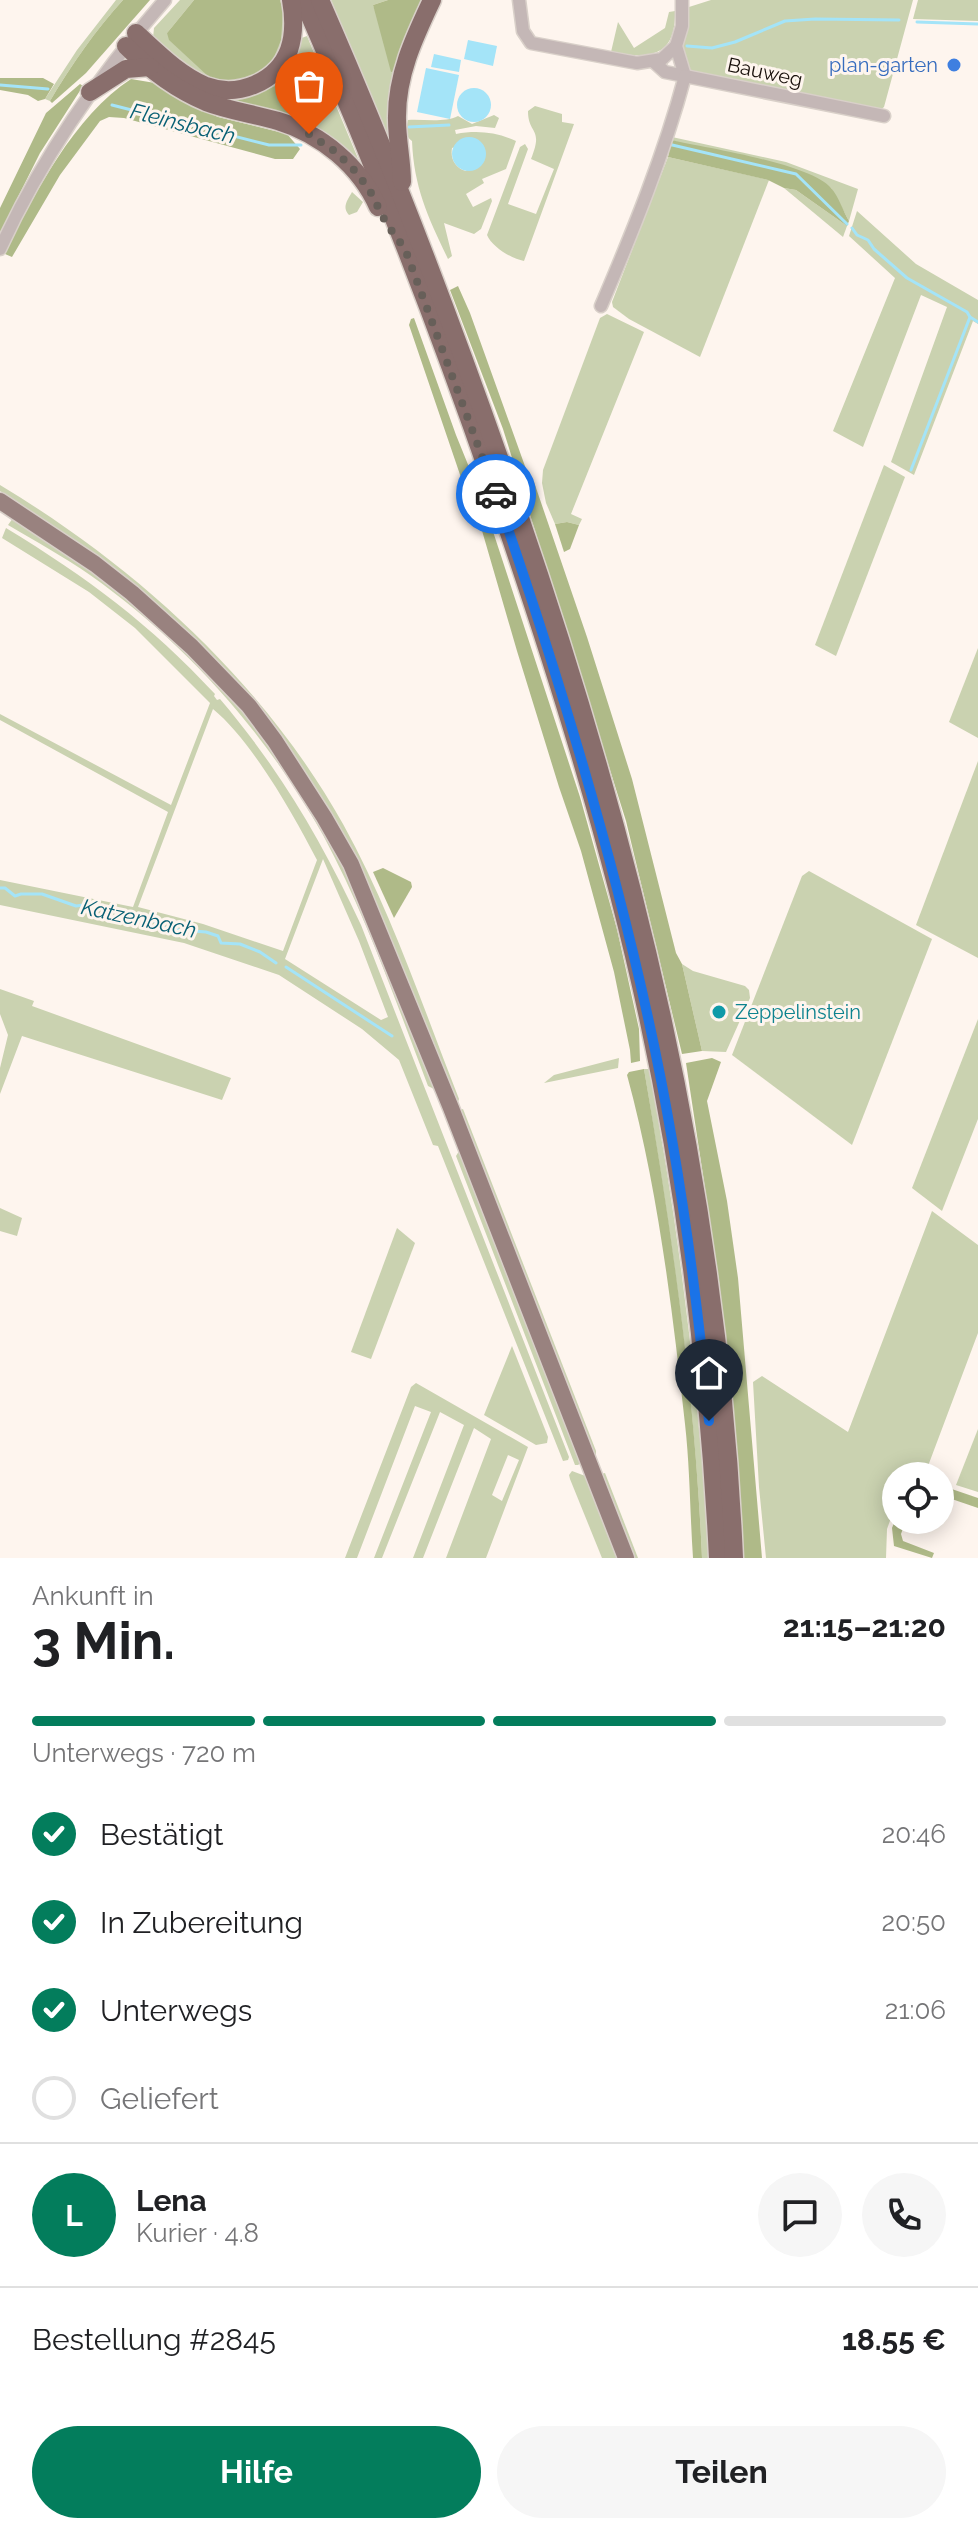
<!DOCTYPE html>
<html lang="de">
<meta charset="utf-8">
<style>
:root{--surface:#fff;--page:#f6f6f6;--text:#202124;--muted:#757577;--line:#e0e0e0;--accent:#037d5c}
body{margin:0;font-family:Raleway,sans-serif;background:var(--page);color:var(--text);height:100vh;display:flex;flex-direction:column;font-size:30px;white-space:nowrap}
*{box-sizing:border-box;margin:0}
p{font-size:26px;color:var(--muted)}
.icon{flex:none;width:44px;height:44px;fill:none;stroke:currentColor;stroke-width:2;stroke-linecap:round;stroke-linejoin:round}
.map{position:relative;height:1558px;overflow:hidden}
.details{display:flex;flex-direction:column;background:var(--surface);flex:1}
.details>*{flex:none}
.fabs{position:absolute;left:882px;top:1462px;display:grid;gap:16px}
.fabs a{display:grid;place-items:center;width:72px;height:72px;border-radius:50%;background:var(--surface);box-shadow:0 4px 20px #0003;font-size:40px}
.pin{position:absolute;display:grid;place-items:center;width:68px;height:68px;color:#fff;margin:-82px -34px;border-radius:50% 50% 50% 0;rotate:-45deg;box-shadow:0 0 8px #0007}
.pin .icon{rotate:45deg}
.courier{position:absolute;display:grid;place-items:center;width:80px;height:80px;margin:-40px;border:6px solid #1a73e8;border-radius:50%;background:#fff;color:#222;box-shadow:0 2px 10px #0007}
.summary em{font-style:normal;font-weight:700}
.summary div{display:flex;flex-direction:column-reverse}
.summary{display:flex;align-items:center;justify-content:space-between;height:136px;padding:0 32px}
h1{font-size:52px;font-weight:700;line-height:60px}
.bar{display:grid;grid-template-columns:repeat(4,1fr);gap:12px 8px;align-content:center;height:96px;padding:0 32px}
.bar i{height:10px;border-radius:6px;background:var(--line)}
.bar .selected{background:var(--accent)}
.bar p{grid-column:span 4}
.line{display:flex;align-items:center;gap:20px;padding:0 32px;border-top:2px solid var(--line)}
.line div{flex:1}
.round{display:grid;place-items:center;flex:none;width:84px;height:84px;border-radius:42px;background:var(--page)}
ol{padding:0 32px;list-style:none}
li{display:flex;align-items:center;gap:24px;height:88px}
li p{margin-inline-start:auto}
li .icon{padding:8px;border-radius:50%;background:var(--accent);color:#fff;stroke-width:4}
li:last-child{color:var(--muted)}
li i{width:44px;height:44px;border:4px solid var(--line);border-radius:50%}
.action{display:flex;gap:16px;margin-top:auto;padding:16px 32px}
.action a{flex:1;height:92px;border-radius:48px;background:var(--accent);color:#fff;font-size:32px;font-weight:700;line-height:92px;text-align:center}
.action a+a{background:var(--page);color:var(--text)}
.map>svg:first-child{display:block}
.green{fill:#cad2b0;fill-rule:evenodd}
.forest{fill:#afba88}
.water{fill:#a4e4f8}
.lines{fill:none;stroke-linecap:round;stroke-linejoin:round}
.stream{stroke:#a4e4f8;stroke-width:3}
.minor-casing{stroke:#d9d0c9;stroke-width:15}
.major-casing{stroke:#d9d0c9;stroke-width:19}
.highway-casing{stroke:#d9d0c9;stroke-width:21}
.minor{stroke:#c4b7b6;stroke-width:12}
.major{stroke:#99827f;stroke-width:16}
.highway{stroke:#896e6c;stroke-width:18}
.done{stroke:#675f59;stroke-width:8;stroke-dasharray:0 14.4}
.route{stroke:#1a73e8;stroke-width:10}
.shop-dot{fill:#3f7fe0;stroke:#fef5ee;stroke-width:3}
.culture-dot{fill:#0f9aa8;stroke:#fef5ee;stroke-width:3}
.labels{text-anchor:middle;stroke-width:6;stroke-linejoin:round;paint-order:stroke}
.shop-label{font-size:20px;fill:#366cbe;stroke:#fef5ee;text-anchor:end}
.street-label{font-size:20px;fill:#160e09;stroke:#fef5ee}
.culture-label{font-size:20px;fill:#0d838f;stroke:#fef5ee;text-anchor:start}
.water-label{font-size:22px;font-style:italic;fill:#086074;stroke:#fef5ee}
</style>
<div class="map">
<svg width="978" height="1558" viewBox="0 0 978 1558">
<rect width="100%" height="100%" fill="#fef5ee"/>
<g class="green">
<path d="M116 0H123C95 31 71 65 50 101L45 99 77 50Z"/>
<polygon points="180,0 194,0 167,33 283,10 280,0 286,0 290,19 282,56 205,81 153,38 154,28"/>
<polygon points="331,0 388,0 373,5 397,71 392,146"/>
<polygon points="711,0 913,0 884,107 879,111 689,75 682,44 689,26 689,7"/>
<polygon points="918,0 978,0 978,21 913,19"/>
<path d="M675 11C676 58 649 59 611 52L618 22 634 48 665 28 669 12Z"/>
<path d="M307 36 362 168 234 105 140 47 232 96 299 39ZM257 94 292 117 235 99Z"/>
<path d="M535 106 562 114V122L574 124 524 261C512 259 492 247 487 235L520 147 525 144 528 149 508 204 536 214 554 169 531 159C544 127 528 135 528 111Z"/>
<path d="M494 115 499 118 495 128 476 126 455 130 456 134C477 130 496 132 516 141L506 169 482 179 484 183 466 194 473 207 491 198 492 201 481 229 474 234 444 223 452 256 448 259C428 217 414 188 412 141 404 135 406 129 408 120 424 119 444 123 458 116L472 124ZM478 140 483 145 466 171C456 168 450 160 452 148Z"/>
<polygon points="672,137 786,162 858,189 849,221 831,188 671,140"/>
<polygon points="668,157 769,180 700,357 629,319 613,307 612,302"/>
<polygon points="784,188 796,190 847,226 843,237"/>
<path d="M352 192 363 202 357 212 349 215C342 207 347 201 352 192Z"/>
<polygon points="857,211 916,264 978,300 978,324 973,321 914,475 891,462 947,307 921,295 863,447 833,431 895,278 849,236"/>
<polygon points="607,314 644,332 571,514 582,519 579,525 567,522 555,524 546,503 542,483 543,470 600,318"/>
<polygon points="884,465 905,477 836,656 815,645"/>
<path d="M0 485C138 568 264 683 343 824 391 911 423 1007 459 1099L458 1102 288 751 82 546 0 491Z"/>
<path d="M13 518 105 580 191 652 257 727 339 853 444 1107H441L434 1089 428 1086C396 1002 366 915 323 835 267 734 185 642 90 575 64 557 35 541 8 525Z"/>
<path d="M6 528C88 578 150 624 215 694L214 696 217 700 220 699C281 771 321 840 361 925L569 1457 568 1460 563 1461 438 1146 433 1145 399 1060 362 1029 279 975 184 943 0 905V880L133 907 168 812 0 720V714L171 805 210 703 135 628 89 592 2 538ZM213 709C252 741 293 814 317 860L283 951 203 924 138 907ZM323 859 359 941 388 1017 381 1020 285 959Z"/>
<polygon points="978,648 978,738 949,722"/>
<polygon points="978,761 978,958 916,925"/>
<polygon points="809,871 932,939 852,1145 732,1055 802,876"/>
<polygon points="682,964 693,971 745,986 749,990 750,998 726,1052 702,1051"/>
<polygon points="0,989 34,1001 32,1006 231,1078 222,1100 22,1036 0,1094 0,1068 8,1035 0,1014"/>
<polygon points="978,1019 978,1119 942,1211 912,1188"/>
<polygon points="619,1058 618,1068 544,1083 554,1075"/>
<path d="M644 1069H649C680 1231 698 1394 710 1558H702C695 1394 671 1231 644 1069Z"/>
<polygon points="463,1109 596,1451 596,1458 594,1458 460,1110"/>
<polygon points="447,1113 582,1462 578,1465 575,1465 456,1156 459,1151 444,1115"/>
<polygon points="0,1208 22,1218 17,1236 0,1231"/>
<polygon points="932,1211 978,1245 978,1333 925,1474 910,1470 906,1476 896,1476 896,1504 887,1529 886,1558 766,1558 759,1487 753,1382 762,1376 848,1432"/>
<polygon points="397,1228 415,1243 371,1359 351,1352"/>
<polygon points="512,1346 548,1437 547,1443 536,1445 484,1415"/>
<path d="M416 1383 528 1447 486 1558H446L491 1439 474 1428 423 1558H413L464 1425 440 1412 382 1558H374L431 1412 415 1406 357 1558H345L411 1387ZM508 1455 519 1460 502 1501 492 1495Z"/>
<polygon points="978,1429 978,1492 956,1485"/>
<polygon points="572,1471 588,1477 620,1558 602,1558 570,1479 569,1475"/>
<polygon points="605,1473 638,1558 632,1558 601,1474"/>
</g>
<g class="forest">
<path d="M123 0H150L86 73 52 103 50 101C71 65 95 31 123 0Z"/>
<polygon points="194,0 280,0 283,10 281,40 271,65 254,80 230,83 210,78 169,40 167,33"/>
<polygon points="388,0 424,0 396,71 391,72 373,5"/>
<polygon points="0,78 43,78 54,84 45,99 38,101 28,95 0,90"/>
<path d="M131 79 155 83 194 106 218 117 287 134 300 149 293 159H275L124 118 109 117 100 121 60 175 12 257 5 254C33 195 75 115 131 79Z"/>
<polygon points="282,83 293,118 233,99 257,94"/>
<polygon points="80,84 83,86 40,153 0,233 0,208 46,113"/>
<path d="M671 140C706 148 809 163 831 188 839 197 843 211 849 221L847 226 796 190 784 188 768 180 668 157Z"/>
<polygon points="458,286 470,313 526,469 534,482 587,637 632,779 676,953 682,964 702,1051 682,1054 626,821 503,429 450,290"/>
<polygon points="414,318 456,435 484,504 580,797 617,929 639,1029 640,1061 631,1063 630,1050 614,972 581,851 559,787 517,651 476,510 470,504 409,325 411,319"/>
<polygon points="567,522 579,525 570,549 564,552 555,524"/>
<polygon points="383,868 411,882 412,887 394,918 373,872"/>
<polygon points="712,1058 721,1062 707,1101 727,1201 738,1278 762,1558 744,1558 735,1425 719,1281 686,1063"/>
<path d="M644 1069C672 1232 695 1394 702 1558H693C690 1514 690 1468 685 1424 672 1307 658 1189 627 1075L629 1072Z"/>
<polygon points="940,1485 978,1498 978,1508 940,1495"/>
<polygon points="896,1518 896,1520 906,1520 901,1534 903,1541 934,1553 932,1558 894,1546 892,1528"/>
</g>
<g class="water">
<polygon points="468,40 497,46 493,66 464,59"/>
<polygon points="434,54 461,60 459,72 431,67"/>
<polygon points="426,68 459,75 450,119 417,112"/>
<circle cx="474" cy="105" r="17"/>
<circle cx="469" cy="154" r="17"/>
</g>
<g class="lines">
<g class="stream">
<polyline points="917,22 978,24"/>
<polyline points="687,46 712,48 735,42 785,21 815,19 899,20"/>
<polyline points="0,85 48,89"/>
<polyline points="112,105 269,145 301,145"/>
<polyline points="409,127 449,125"/>
<polyline points="668,144 796,174 847,224"/>
<polyline points="852,228 857,235 868,240 874,249 907,278 967,312 970,317 978,322"/>
<polyline points="911,470 970,317"/>
<polyline points="0,888 5,888 15,896 21,894 42,894 76,906 92,904 115,912 127,912 151,918 158,925 168,929 206,932 218,936 221,943 240,944 260,952 276,963"/>
<polyline points="286,967 392,1036"/>
</g>
<g class="minor-casing">
<g id="minor">
<polyline points="519,0 523,31 531,43 637,63 662,59 676,46"/>
<polyline points="682,0 682,26 676,46 685,76"/>
<polyline points="654,62 665,72 675,74 884,116"/>
<path d="M0 249C42 157 98 76 165 0"/>
<path d="M601 306C633 231 664 155 685 76"/>
</g>
</g>
<g class="major-casing">
<polyline id="major" points="0,501 95,564 132,593 192,647 249,706 275,741 324,817 351,864 451,1108 626,1558"/>
</g>
<g class="highway-casing">
<g id="highway">
<path d="M303 0C373 159 436 322 493 486 553 660 609 837 648 1017 687 1195 709 1376 718 1558"/>
<path d="M320 0C390 159 452 322 509 486 631 836 718 1186 734 1558"/>
<path d="M136 33C157 52 179 75 206 86 238 98 277 82 289 50 295 33 294 17 291 0"/>
<path d="M126 46C148 68 177 90 206 102 230 111 254 114 278 121 321 134 360 166 378 207"/>
<polyline points="90,92 126,69 150,67"/>
<path d="M402 182C402 161 397 141 397 120 396 76 414 38 432 0"/>
</g>
</g>
<use href="#minor" class="minor"/>
<use href="#major" class="major"/>
<use href="#highway" class="highway"/>
</g>
<g class="lines">
<polyline class="done" points="309,134 336,152 354,170 369,189 386,223 405,249 496,494"/>
<path class="route" d="M496 494C555 664 608 837 647 1013 677 1147 696 1284 709 1421"/>
</g>
<circle class="shop-dot" cx="954" cy="65" r="8"/>
<circle class="culture-dot" cx="719" cy="1012" r="8"/>
<g class="labels">
<g class="shop-label">
<text x="938" y="72">plan-garten</text>
</g>
<g class="street-label">
<text transform="translate(765 72) rotate(12)" y="7">Bauweg</text>
</g>
<g class="culture-label">
<text x="735" y="1019">Zeppelinstein</text>
</g>
<g class="water-label">
<text transform="translate(183 123) rotate(14)" y="8">Fleinsbach</text>
<text transform="translate(139 918) rotate(12)" y="8">Katzenbach</text>
</g>
</g>
</svg>
<div class="fabs">
<a><svg class="icon" aria-label="locate" viewBox="0 0 24 24"><circle cx="12" cy="12" r="6"/><path d="M12 2v4M12 18v4M2 12h4M18 12h4"/></svg></a>
</div>
<div class="pin" style="left:309px;top:134px;background:#ea580c"><svg class="icon" aria-label="bag" viewBox="0 0 24 24"><path d="M5 8h14l-1 12H6zM9 8a3 3 0 0 1 6 0"/></svg></div>
<div class="pin" style="left:709px;top:1421px;background:#1f2937"><svg class="icon" aria-label="home" viewBox="0 0 24 24"><path d="M3 11l9-7 9 7M6 9v11h12V9"/></svg></div>
<div class="courier" style="left:496px;top:494px"><svg class="icon" aria-label="car" viewBox="0 0 24 24"><path d="M5 17H2v-5l4-1 3-4h7l3 4 3 1v5h-3M9 17h6M6 11h13"/><circle cx="7" cy="17" r="2"/><circle cx="17" cy="17" r="2"/></svg></div>
</div>
<section class="details">
<div class="summary"><div><h1>3 Min.</h1><p>Ankunft in</p></div><em>21:15–21:20</em></div>
<div class="bar"><i class="selected"></i><i class="selected"></i><i class="selected"></i><i></i><p>Unterwegs · 720 m</p></div>
<ol>
<li><svg class="icon" aria-label="check" viewBox="0 0 24 24"><path d="M5 12l5 5 9-10"/></svg>Bestätigt<p>20:46</p></li>
<li><svg class="icon" aria-label="check" viewBox="0 0 24 24"><path d="M5 12l5 5 9-10"/></svg>In Zubereitung<p>20:50</p></li>
<li><svg class="icon" aria-label="check" viewBox="0 0 24 24"><path d="M5 12l5 5 9-10"/></svg>Unterwegs<p>21:06</p></li>
<li><i></i>Geliefert</li>
</ol>
<div class="line" style="height:144px"><b class="round" style="background:var(--accent);color:#fff">L</b><div><b>Lena</b><p>Kurier · 4.8</p></div><a class="round"><svg class="icon" aria-label="chat" viewBox="0 0 24 24"><path d="M4 5h16v11H9l-5 4z"/></svg></a><a class="round"><svg class="icon" aria-label="phone" viewBox="0 0 24 24"><path d="M5 4h4l2 5-3 2q2 4 5 5l2-3 5 2v4C11 20 4 13 5 4z"/></svg></a></div>
<div class="line" style="height:104px"><div>Bestellung #2845</div><b>18.55 €</b></div>
<div class="action"><a>Hilfe</a><a>Teilen</a></div>
</section>
